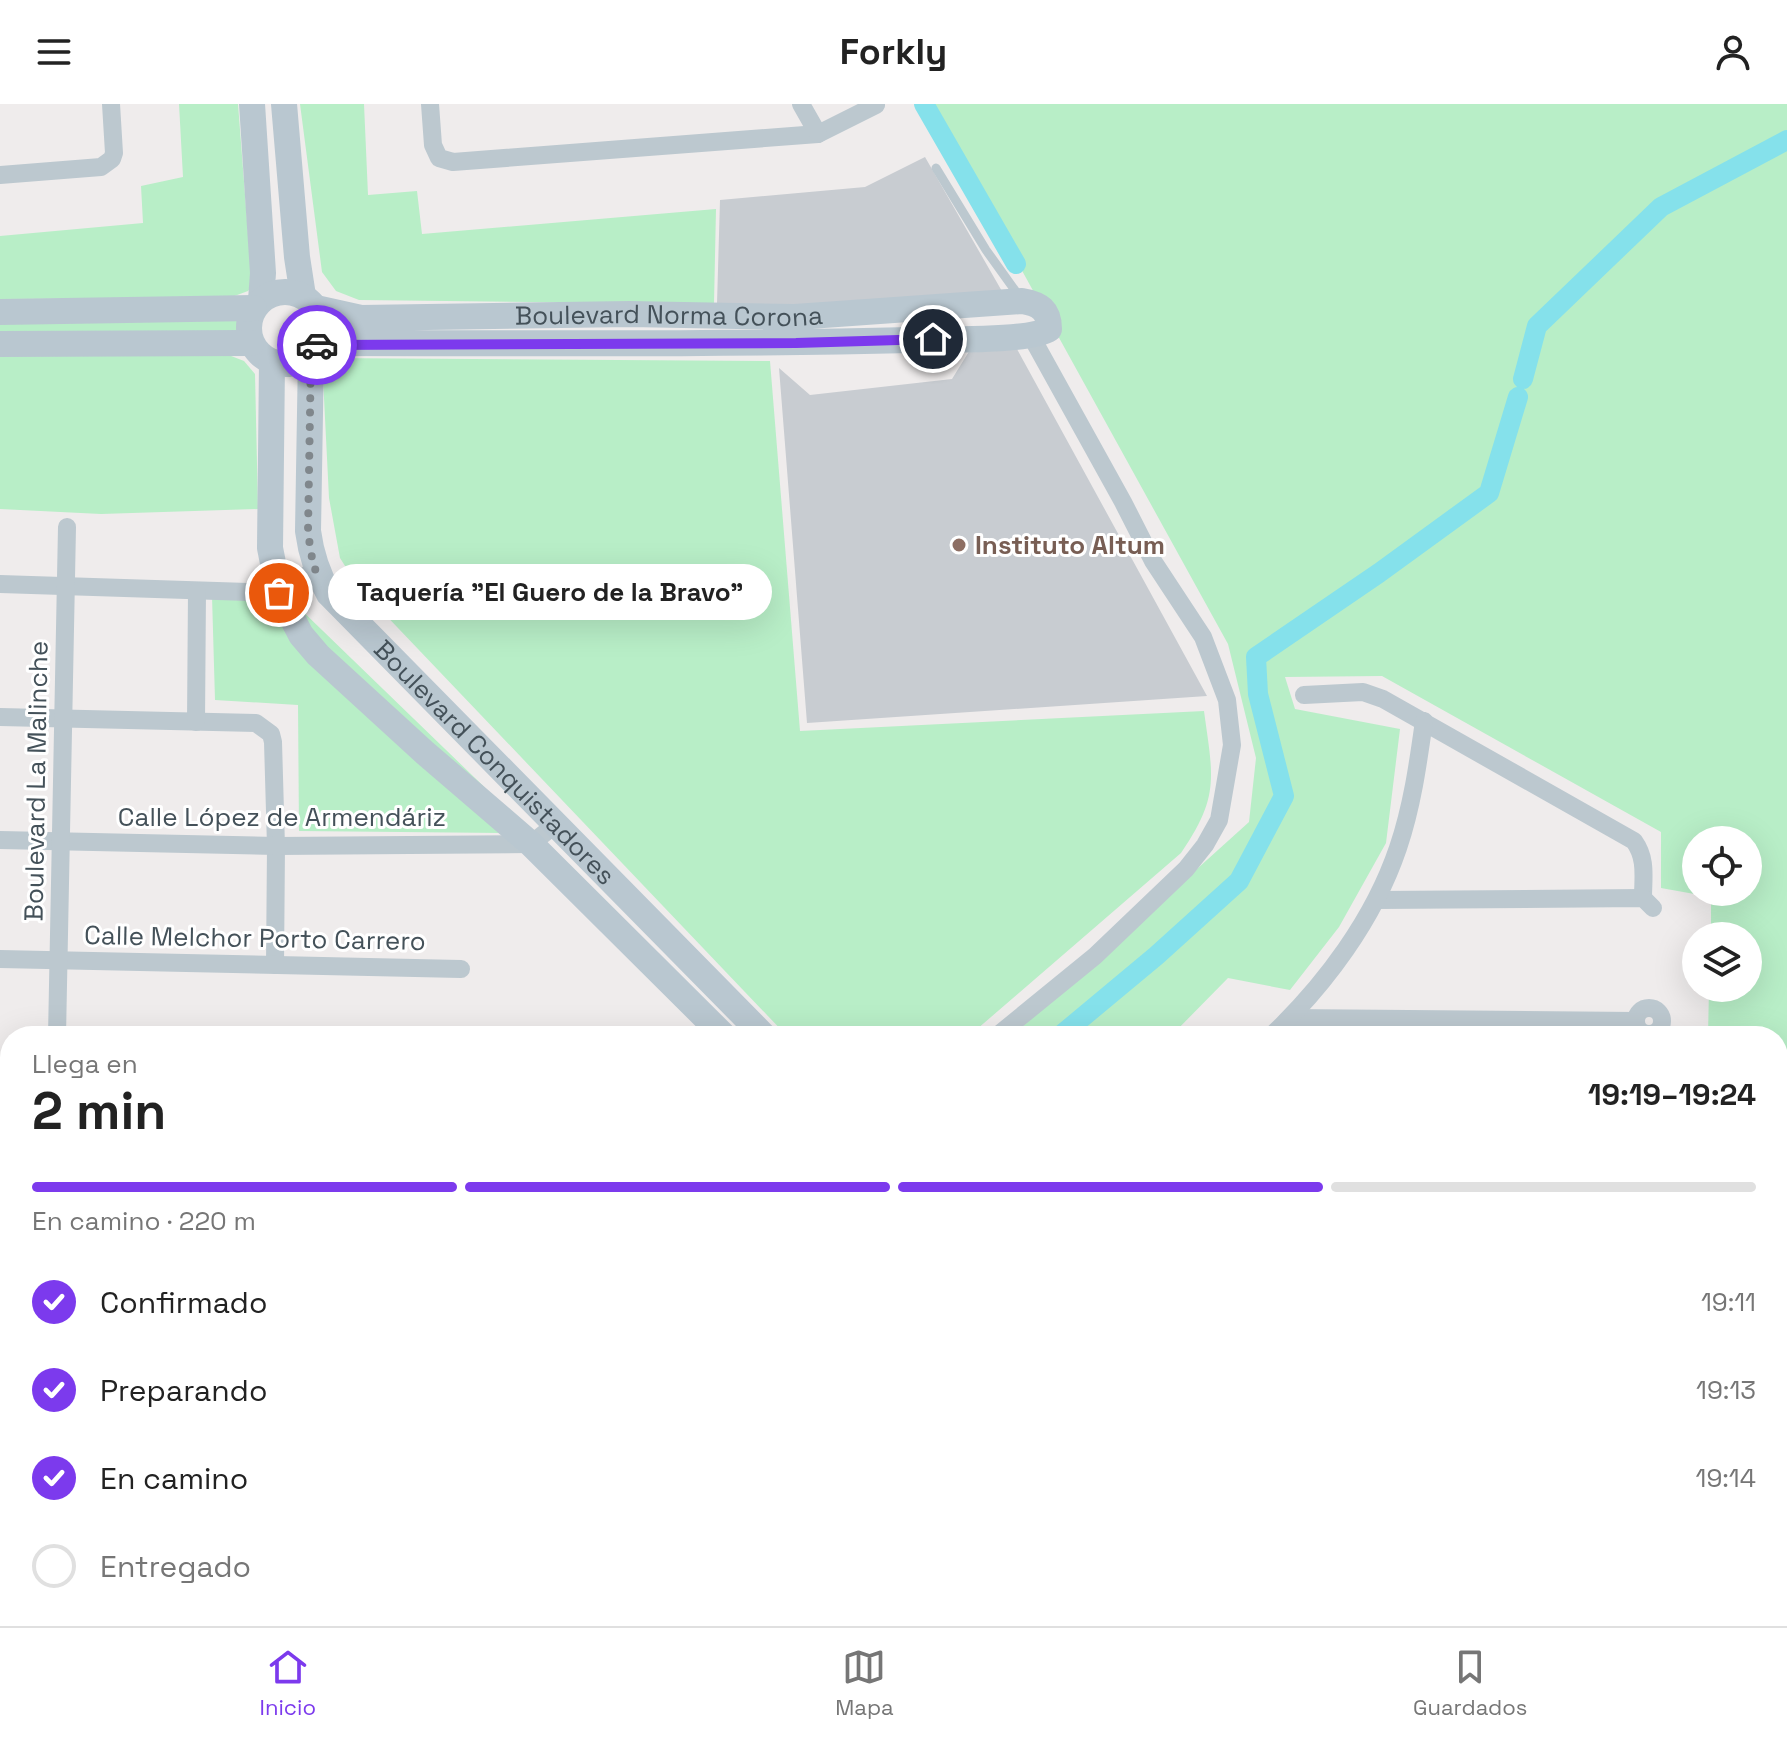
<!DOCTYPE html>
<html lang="es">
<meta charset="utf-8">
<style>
:root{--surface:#fff;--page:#f2f2f2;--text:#222;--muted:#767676;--line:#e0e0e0;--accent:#7c3aed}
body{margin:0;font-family:"Space Grotesk",sans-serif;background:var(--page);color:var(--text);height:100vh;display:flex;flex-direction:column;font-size:30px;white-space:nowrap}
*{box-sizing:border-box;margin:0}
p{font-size:26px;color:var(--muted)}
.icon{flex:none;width:44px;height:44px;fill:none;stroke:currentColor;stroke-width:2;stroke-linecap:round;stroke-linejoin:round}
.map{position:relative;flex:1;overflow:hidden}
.sheet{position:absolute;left:0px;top:922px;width:1788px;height:600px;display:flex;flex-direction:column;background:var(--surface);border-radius:32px 32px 0 0;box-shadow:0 8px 32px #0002}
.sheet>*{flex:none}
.buttons{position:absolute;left:1682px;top:722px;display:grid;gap:16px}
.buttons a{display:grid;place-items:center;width:80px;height:80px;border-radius:50%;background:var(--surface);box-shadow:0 8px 32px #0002;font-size:40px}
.pin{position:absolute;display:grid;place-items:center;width:68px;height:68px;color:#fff;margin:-34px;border:4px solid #fff;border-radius:50%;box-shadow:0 2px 8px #0007}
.courier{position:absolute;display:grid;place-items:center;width:80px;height:80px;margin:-40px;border:6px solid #7c3aed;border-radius:50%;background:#fff;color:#222;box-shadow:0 2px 10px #0007}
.bubble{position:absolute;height:56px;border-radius:28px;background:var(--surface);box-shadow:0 8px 32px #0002;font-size:26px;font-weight:700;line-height:56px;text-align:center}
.summary em{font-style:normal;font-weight:700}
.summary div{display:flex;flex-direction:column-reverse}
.summary{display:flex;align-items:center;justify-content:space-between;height:136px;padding:0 32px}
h1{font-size:52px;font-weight:700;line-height:60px}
.bar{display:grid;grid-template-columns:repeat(4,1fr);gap:12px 8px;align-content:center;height:96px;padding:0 32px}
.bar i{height:10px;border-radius:6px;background:var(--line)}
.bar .active{background:var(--accent)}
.bar p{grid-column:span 4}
ol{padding:0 32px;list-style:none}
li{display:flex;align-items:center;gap:24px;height:88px}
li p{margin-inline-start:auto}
li .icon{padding:8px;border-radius:50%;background:var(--accent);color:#fff;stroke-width:4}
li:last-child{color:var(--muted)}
li i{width:44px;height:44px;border:4px solid var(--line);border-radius:50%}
header{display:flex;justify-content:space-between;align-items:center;height:104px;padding:0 32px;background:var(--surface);font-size:36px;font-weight:700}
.menu{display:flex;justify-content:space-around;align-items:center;height:112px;border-top:2px solid var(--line);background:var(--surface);font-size:22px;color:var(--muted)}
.menu a{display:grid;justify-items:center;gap:4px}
.menu .active{color:var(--accent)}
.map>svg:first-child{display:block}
.green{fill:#b8eec7;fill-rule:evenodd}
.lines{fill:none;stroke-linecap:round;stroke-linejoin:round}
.canal{stroke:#85e1eb;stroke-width:20}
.building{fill:#c8ccd1}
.path{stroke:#71cb95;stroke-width:3;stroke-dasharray:6 4;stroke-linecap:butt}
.lane{stroke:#bcc8cf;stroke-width:9}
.street{stroke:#bcc8cf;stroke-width:18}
.secondary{stroke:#b9c7d0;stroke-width:26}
.done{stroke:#80878c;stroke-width:8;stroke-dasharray:0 14.4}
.route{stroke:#7c3aed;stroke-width:10}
.education-dot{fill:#8d6e63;stroke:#fff;stroke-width:3}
.labels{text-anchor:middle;stroke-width:6;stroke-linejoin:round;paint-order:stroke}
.street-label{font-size:26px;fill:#445159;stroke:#fff}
.education-label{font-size:26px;font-weight:bold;fill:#785e54;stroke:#fff;text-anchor:start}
</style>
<header><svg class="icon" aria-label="menu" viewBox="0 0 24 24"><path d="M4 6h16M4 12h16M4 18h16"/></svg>Forkly<svg class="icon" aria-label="person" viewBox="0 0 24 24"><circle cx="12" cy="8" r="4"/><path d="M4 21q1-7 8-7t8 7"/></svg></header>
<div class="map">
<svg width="1787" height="1522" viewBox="0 0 1787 1522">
<rect width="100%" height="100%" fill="#efecec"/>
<g class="green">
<polygon points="179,0 238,0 252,181 248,187 229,194 0,195 0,132 143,119 141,82 183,73"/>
<polygon points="300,0 364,0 368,91 417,87 422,130 716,105 714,200 359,196 336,187 322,168"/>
<path d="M930 0H1787V1355L1778 1354V932H1708L1709 884H1748V832H1711V793L1661 784V728L1382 572 1285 573 1295 605 1400 625 1386 739 1339 823 1290 886 1228 874 1171 932H1012L1249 718 1256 654 1228 540ZM1696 736H1748V788H1696Z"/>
<polygon points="238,214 241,221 238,228 0,230 0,216"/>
<polygon points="226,250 244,257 255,270 258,405 101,410 0,405 0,251"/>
<path d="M322 254 770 257 800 627 1204 607C1213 673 1220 692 1181 749L969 932H787L357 481 340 454 329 394Z"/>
<polygon points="212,492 292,497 505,703 502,729 299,727 298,601 215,596"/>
<polygon points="1778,1493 1787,1493 1787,1522 1748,1522 1748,1512 1778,1512"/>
</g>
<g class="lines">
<g class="canal">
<polyline points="924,0 1016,160"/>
<polyline points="1523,275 1537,222 1661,103 1787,36"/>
<polyline points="1060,932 1156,852 1239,777 1284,692 1258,590 1256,553 1379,469 1489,389 1518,293"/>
<polyline points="504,1522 513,1512"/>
</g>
</g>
<g class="building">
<polygon points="925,53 1003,189 792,206 717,200 720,96 865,83"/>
<polygon points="1012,236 1207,592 807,619 779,264 810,291 952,275 973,241"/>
</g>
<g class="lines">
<g class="path">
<polyline points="0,1309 10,1310"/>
<polyline points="1770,1512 1779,1522"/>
</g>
<polyline class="lane" points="936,64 986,146 1019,192"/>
<g class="street">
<polyline points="430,0 433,41 439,54 453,58 818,30 876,1"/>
<polyline points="801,0 818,30"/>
<polyline points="0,71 101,63 112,55 114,49 111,0"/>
<polyline points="0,480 279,489 316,465"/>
<path d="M1304 591 1363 588 1383 595 1634 737C1647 755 1643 773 1643 794"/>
<polyline points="0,613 256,619 271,630 273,638 276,742 275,861"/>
<polyline points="196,618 197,487"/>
<polyline points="0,736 276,742 531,740 556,720"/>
<polyline points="1377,796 1643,794 1653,804"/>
<polyline points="0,855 461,865"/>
<circle cx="1649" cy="917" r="13"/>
<polyline points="1291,914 1636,917"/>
<polyline points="57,932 67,423"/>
<polyline points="997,932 1095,852 1186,765 1205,741 1219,716 1232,641 1227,596 1203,533 1153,457 1123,398 1031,232"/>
<path d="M1271 932C1325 881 1374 815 1398 744 1412 703 1418 660 1424 617"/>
<polyline points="0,981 10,981"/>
<polyline points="0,1090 10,1090"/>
<polyline points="0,1202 10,1203"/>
<polyline points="0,1437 10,1437"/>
<polyline points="1778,1481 1787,1481"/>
<polyline points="935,1512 1562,1519 1594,1517 1607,1512"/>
<polyline points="45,1522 45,1512"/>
<polyline points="294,1522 297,1512"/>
<polyline points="640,1522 649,1512"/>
<polyline points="773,1522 773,1512"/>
<polyline points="1741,1522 1741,1512"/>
</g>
<g class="secondary">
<polyline points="252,0 263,169 261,196"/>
<polyline points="284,0 297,153 303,192"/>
<circle cx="285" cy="224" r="36"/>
<path id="s1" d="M316 204 361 214 630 210 795 213 1022 197C1040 200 1049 206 1049 225 1030 238 938 235 911 236 714 241 516 239 318 239"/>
<polyline points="0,208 254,204"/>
<polyline points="0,240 251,239"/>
<path id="s2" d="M311 250 308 427C311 450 317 469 329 490L764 932"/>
<polyline points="272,258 270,444 279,489 301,531 318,551 424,648 531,740 724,932"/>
<polyline points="897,1522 897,1512"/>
<polyline points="934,1522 935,1512"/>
</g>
</g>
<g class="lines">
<polyline class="done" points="279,489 316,465 311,450 308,427 311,250 317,241"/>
<polyline class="route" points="317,241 796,239 933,235"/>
</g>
<circle class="education-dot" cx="959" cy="441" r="8"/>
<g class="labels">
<g class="street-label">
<text dy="9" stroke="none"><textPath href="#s1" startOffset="354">Boulevard Norma Corona</textPath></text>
<text dy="9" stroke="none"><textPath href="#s2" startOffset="480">Boulevard Conquistadores</textPath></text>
<text transform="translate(36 677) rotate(-89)" y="9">Boulevard La Malinche</text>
<text x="282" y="722">Calle López de Armendáriz</text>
<text transform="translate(255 834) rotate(1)" y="9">Calle Melchor Porto Carrero</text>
</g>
<g class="education-label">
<text x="975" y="450">Instituto Altum</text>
</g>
</g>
</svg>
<div class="buttons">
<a><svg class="icon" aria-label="locate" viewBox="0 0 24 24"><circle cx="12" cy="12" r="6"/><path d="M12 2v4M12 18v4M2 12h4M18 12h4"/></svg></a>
<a><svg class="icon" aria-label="layers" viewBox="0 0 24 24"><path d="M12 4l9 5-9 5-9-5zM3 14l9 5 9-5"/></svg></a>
</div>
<div class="pin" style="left:279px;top:489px;background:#ea580c"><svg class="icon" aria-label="bag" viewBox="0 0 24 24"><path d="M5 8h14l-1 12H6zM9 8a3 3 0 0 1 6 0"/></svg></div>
<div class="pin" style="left:933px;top:235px;background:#1f2937"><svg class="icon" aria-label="home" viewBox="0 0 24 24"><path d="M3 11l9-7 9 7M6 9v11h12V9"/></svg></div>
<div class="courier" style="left:317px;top:241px"><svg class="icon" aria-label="car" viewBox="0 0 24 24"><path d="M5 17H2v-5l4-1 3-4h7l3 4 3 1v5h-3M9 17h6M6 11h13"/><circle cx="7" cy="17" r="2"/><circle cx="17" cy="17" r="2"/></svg></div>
<div class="bubble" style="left:328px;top:460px;width:444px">Taquería &quot;El Guero de la Bravo&quot;</div>
<section class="sheet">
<div class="summary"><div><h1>2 min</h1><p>Llega en</p></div><em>19:19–19:24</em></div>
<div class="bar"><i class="active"></i><i class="active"></i><i class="active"></i><i></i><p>En camino · 220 m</p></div>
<ol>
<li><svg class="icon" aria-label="check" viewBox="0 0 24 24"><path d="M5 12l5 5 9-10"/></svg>Confirmado<p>19:11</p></li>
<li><svg class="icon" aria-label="check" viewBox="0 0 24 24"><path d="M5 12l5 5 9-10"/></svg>Preparando<p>19:13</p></li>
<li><svg class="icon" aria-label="check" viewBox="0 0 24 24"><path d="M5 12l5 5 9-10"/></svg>En camino<p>19:14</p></li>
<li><i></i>Entregado</li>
</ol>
</section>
</div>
<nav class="menu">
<a class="active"><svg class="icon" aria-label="home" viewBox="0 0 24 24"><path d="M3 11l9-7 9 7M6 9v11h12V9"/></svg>Inicio</a>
<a><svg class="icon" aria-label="map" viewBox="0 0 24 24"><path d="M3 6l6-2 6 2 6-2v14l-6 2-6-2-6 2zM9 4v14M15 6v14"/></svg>Mapa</a>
<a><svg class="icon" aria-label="saved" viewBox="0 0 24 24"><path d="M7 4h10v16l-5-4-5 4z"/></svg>Guardados</a>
</nav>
